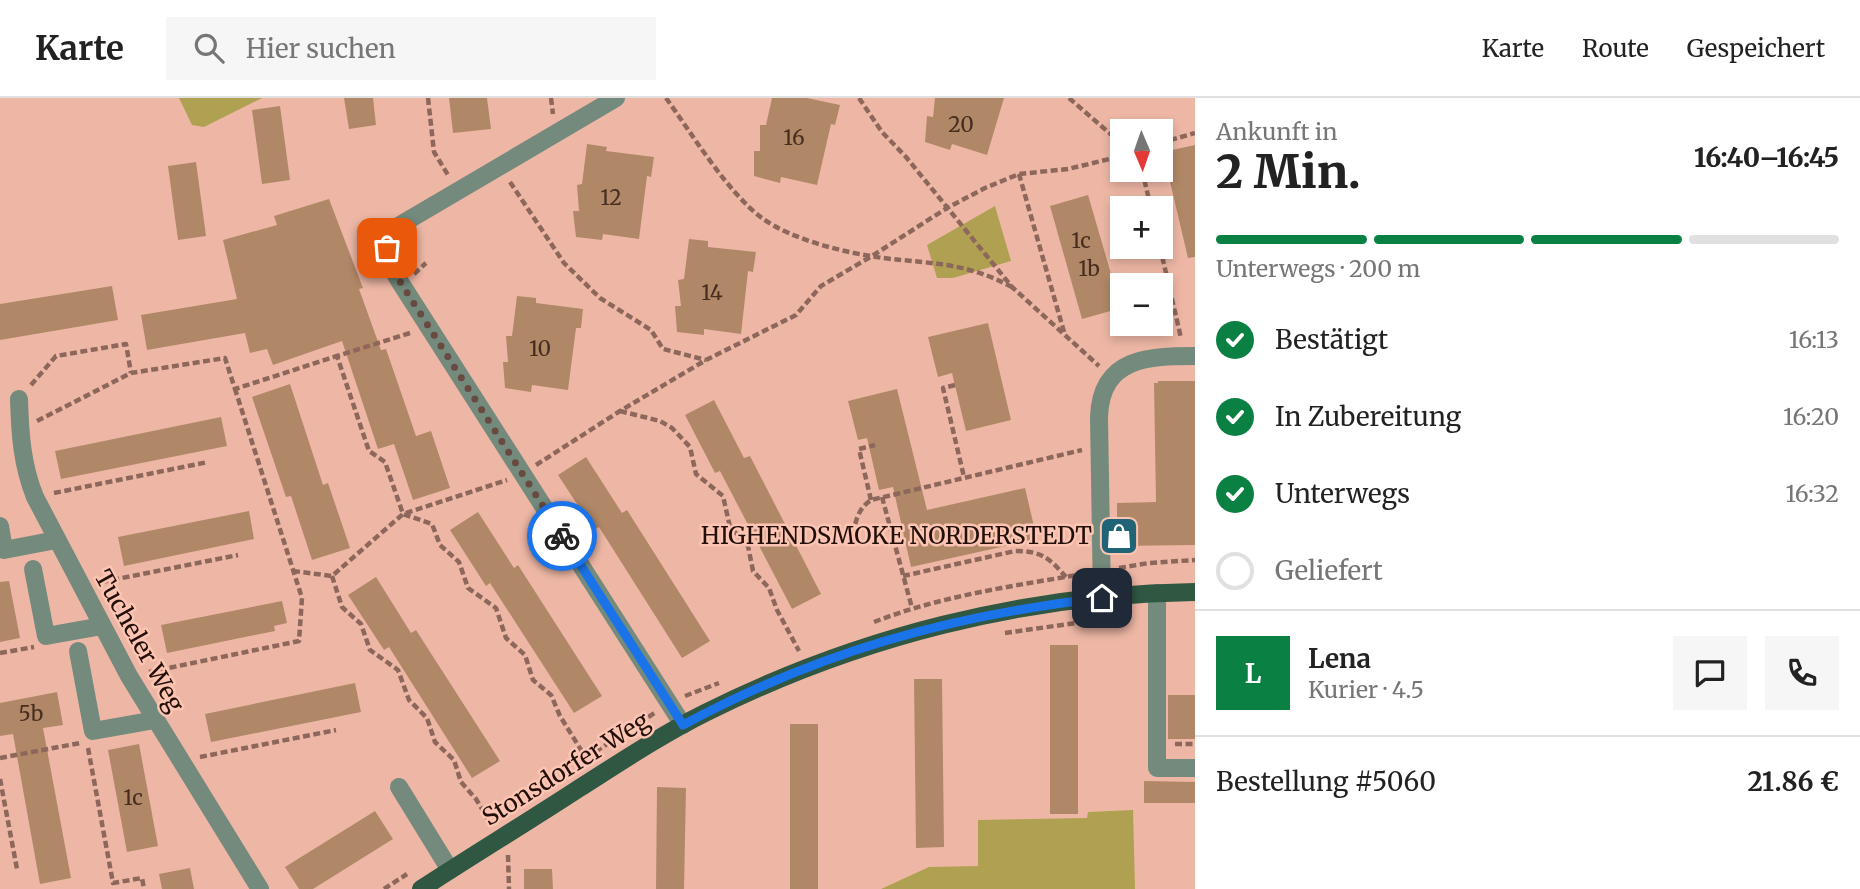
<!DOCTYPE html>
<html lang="de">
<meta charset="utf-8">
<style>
:root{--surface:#fff;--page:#f6f6f6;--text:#222;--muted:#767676;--line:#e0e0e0;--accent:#0b8043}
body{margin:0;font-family:Merriweather,serif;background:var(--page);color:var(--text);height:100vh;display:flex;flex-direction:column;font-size:26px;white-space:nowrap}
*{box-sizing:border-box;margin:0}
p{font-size:23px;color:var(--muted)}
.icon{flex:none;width:38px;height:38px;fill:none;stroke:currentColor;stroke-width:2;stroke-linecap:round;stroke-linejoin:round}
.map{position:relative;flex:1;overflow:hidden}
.sheet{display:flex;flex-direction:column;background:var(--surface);width:665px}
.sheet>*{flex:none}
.needle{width:46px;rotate:178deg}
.buttons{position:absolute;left:1110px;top:21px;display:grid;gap:14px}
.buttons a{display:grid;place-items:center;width:63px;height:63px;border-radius:0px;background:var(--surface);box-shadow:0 4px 10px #0003;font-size:35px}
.pin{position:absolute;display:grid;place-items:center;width:60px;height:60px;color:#fff;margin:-30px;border-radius:14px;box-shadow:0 4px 10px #0006}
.courier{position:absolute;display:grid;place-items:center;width:70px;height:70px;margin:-35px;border:5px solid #1a73e8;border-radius:50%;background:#fff;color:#222;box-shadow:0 2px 9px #0007}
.headline em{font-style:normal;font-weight:800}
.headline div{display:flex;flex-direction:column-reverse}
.headline{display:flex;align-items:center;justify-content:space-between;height:119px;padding:0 21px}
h1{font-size:46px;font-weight:800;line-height:52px}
.bar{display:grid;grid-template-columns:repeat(4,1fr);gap:10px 7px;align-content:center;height:84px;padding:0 21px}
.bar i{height:9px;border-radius:5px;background:var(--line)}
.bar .selected{background:var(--accent)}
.bar p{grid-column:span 4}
.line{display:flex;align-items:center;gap:18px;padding:0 21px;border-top:2px solid var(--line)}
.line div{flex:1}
.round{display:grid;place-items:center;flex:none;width:74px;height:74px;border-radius:0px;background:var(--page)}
ol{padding:0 21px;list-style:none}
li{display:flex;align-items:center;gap:21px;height:77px}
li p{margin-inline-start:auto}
li .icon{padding:7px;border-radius:50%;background:var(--accent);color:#fff;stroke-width:4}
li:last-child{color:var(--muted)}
li i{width:38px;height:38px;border:4px solid var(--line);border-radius:50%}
header{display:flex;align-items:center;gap:42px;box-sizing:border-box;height:98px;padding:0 35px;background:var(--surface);border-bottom:2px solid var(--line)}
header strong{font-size:33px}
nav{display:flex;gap:38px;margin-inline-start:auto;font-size:24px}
.search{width:490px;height:63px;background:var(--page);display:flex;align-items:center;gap:18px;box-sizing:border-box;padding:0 24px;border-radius:0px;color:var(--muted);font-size:26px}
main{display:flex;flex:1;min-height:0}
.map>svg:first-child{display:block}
.green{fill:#afa151}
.building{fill:#b18867}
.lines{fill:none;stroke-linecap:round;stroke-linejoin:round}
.path{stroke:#8d675b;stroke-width:4.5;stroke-dasharray:7 3.5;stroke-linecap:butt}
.minor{stroke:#748a7d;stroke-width:18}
.major{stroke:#2f5742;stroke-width:18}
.done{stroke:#694a40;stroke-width:7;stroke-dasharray:0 12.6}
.route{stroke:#1a73e8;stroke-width:9}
.labels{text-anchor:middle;stroke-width:5;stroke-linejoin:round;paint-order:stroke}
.number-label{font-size:21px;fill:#462d20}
.poi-label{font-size:24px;fill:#220f09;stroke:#fcc4b2;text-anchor:end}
.street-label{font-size:24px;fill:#220f09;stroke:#fcc4b2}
</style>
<header>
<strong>Karte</strong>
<div class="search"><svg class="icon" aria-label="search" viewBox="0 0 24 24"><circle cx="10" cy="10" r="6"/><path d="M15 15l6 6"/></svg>Hier suchen</div>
<nav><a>Karte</a><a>Route</a><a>Gespeichert</a></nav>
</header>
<main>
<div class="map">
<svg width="1195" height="791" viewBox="0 0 1195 791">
<rect width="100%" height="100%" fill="#eeb7a5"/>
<g class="green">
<polygon points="179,0 262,0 204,29 192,27"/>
<polygon points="995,108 1011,163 953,180 937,180 927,147"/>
<polygon points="1133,712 1135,791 881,791 929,769 978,768 978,722 1087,720 1088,714"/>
</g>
<g class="building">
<polygon points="344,0 373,0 376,27 349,31"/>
<polygon points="449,0 487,0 491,31 453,35"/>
<polygon points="772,0 807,0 840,7 835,27 831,26 817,87 781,79 780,85 754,78 754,53 760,53 760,27 766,27"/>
<polygon points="935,0 1004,0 987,57 952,46 950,52 925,44 927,18 933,19"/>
<polygon points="280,8 290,82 262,86 252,12"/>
<polygon points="587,46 607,49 606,53 654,59 651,79 647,78 639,141 603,136 602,142 576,139 573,113 579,113 577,87 582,86"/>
<polygon points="1195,47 1195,159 1188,160 1163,54"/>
<polygon points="196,64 206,138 178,142 168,68"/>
<polygon points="1088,97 1121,210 1082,221 1050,108"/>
<polygon points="329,101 363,190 359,191 381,252 386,251 416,338 431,333 450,390 413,402 394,346 378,351 342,243 273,267 267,251 250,255 245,235 147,252 141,217 237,201 223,142 277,127 274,118"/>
<polygon points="689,141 708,143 708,149 756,154 753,174 748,173 741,236 704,231 704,237 677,234 675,208 681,208 678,182 684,181"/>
<polygon points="112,188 118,222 0,242 0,206"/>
<polygon points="517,198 536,200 536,205 583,211 581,230 576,230 568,292 532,287 531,294 505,290 503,264 508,264 506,238 512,238"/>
<polygon points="988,225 1011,322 966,333 952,275 938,279 928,239"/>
<polygon points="1158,283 1195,283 1195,447 1117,448 1117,405 1156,404 1154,285 1158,285"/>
<polygon points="290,286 323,387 328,385 350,450 312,462 291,398 286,399 252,299"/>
<polygon points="897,291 927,412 1025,390 1037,441 911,469 893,389 879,392 867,340 858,342 848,303"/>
<polygon points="714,302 744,360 750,358 821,496 792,511 720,373 715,375 685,317"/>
<polygon points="221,319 227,348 61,381 55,353"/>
<polygon points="586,359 622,415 627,412 710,543 682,560 599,429 594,432 558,377"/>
<polygon points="249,413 254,441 124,468 118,439"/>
<polygon points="478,414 514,470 518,467 602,598 574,615 490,485 486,488 450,432"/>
<polygon points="376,479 411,535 416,532 500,663 472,680 389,549 384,552 348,497"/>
<polygon points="9,483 20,540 0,544 0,484"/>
<polygon points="282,503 287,525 274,528 275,533 167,555 161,527"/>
<rect x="1050" y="547" width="28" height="169"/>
<polygon points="914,581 942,581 944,749 916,750"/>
<polygon points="355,585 361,614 211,644 205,616"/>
<polygon points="57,594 63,627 43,630 71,780 40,786 13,636 0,638 0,605"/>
<rect x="1168" y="597" width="27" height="44"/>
<rect x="790" y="626" width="28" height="165"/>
<polygon points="139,646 158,748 127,754 108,652"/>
<polygon points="1144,683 1195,684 1195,705 1144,705"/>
<polygon points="657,689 686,690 684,791 656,791"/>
<polygon points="375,713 393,741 313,791 299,791 285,769"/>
<polygon points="190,770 194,791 162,791 159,776"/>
<polygon points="524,771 552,771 553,791 524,791"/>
</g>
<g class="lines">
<g class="path">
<polyline points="428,0 434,54 448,77"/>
<polyline points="551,0 553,16"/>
<path d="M666 0C692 36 728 95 762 120 792 142 846 155 883 160 933 166 965 164 1012 189"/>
<polyline points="859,0 882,34 906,59 1012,189 1099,268"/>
<polyline points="1069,0 1122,46"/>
<polyline points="1160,45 1195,35"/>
<polyline points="1142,72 1151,110"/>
<polyline points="1019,76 1064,234"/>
<polyline points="510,84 564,165 600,200 651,232 663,251 706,262"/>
<polyline points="1160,149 1181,240"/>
<polyline points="414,176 426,165"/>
<polyline points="410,235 337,258 369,353 385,364 403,416 432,426 440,447 459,464 468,490 496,510 506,540 525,557 533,582 551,597 560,618 586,660"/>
<polyline points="31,287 56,258 126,246 131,275"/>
<polyline points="955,287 943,290 964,379"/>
<polyline points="620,313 660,323 672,330 690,349 696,376 723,398 730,429 748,448 753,473 769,490 777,512 799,553"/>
<polyline points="37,323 131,275 225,260 235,291 337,258"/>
<polyline points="536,367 620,313 706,262 796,217 821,188 872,158 947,110 985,90 1019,76 1068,71 1122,58"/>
<polyline points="54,395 208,364"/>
<polyline points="882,399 912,510"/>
<polyline points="871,402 859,351 875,347"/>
<path d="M854 447C853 429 856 412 871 402L1082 352"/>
<polyline points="1119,470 1149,465 1195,462"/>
<polyline points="293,473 332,478 403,416 507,382"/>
<polyline points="332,478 342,509 361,526 370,552 398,572 409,602 427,620 435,644 454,662 461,684 476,701 489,723"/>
<path d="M903 478 1015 453C1042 453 1049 460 1066 479"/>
<polyline points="102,484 238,457"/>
<path d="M874 524C940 498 1013 488 1083 476"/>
<polyline points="1005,535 1104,521"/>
<polyline points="0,555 34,549"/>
<polyline points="149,574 299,543 302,500 235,291"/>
<polyline points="685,598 719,585"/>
<polyline points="1175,646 1195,646"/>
<polyline points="88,650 113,785 142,780 144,791"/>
<polyline points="200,659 336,632"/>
<polyline points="0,660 80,645"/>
<polyline points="578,665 656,614"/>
<polyline points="0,681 17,771"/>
<polyline points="508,757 509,791"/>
<polyline points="384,791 407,776"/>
</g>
<g class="minor">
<path d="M616 0 400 127C380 146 387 164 400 184L683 627"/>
<path d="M19 301C20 336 22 367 35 399L129 578 260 791"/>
<polyline points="0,428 4,452 56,442"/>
<polyline points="33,471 46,538 102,528"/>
<polyline points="1157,495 1157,670 1195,670"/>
<path d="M1102 500 1099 319C1101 259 1149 258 1195 258"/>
<polyline points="78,553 93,633 155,622"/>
<polyline points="399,689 450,772"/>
</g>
<path class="major" d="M421 791C473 757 526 725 578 691 619 665 661 637 705 615 857 539 1025 496 1195 494"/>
</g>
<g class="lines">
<polyline class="done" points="387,150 387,161 392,171 562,438"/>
<path class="route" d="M562 438 683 627C818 554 951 517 1102 500"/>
</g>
<defs>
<g id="shop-square" transform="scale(2.0125)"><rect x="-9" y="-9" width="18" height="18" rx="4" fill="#216477" stroke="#fcc4b2"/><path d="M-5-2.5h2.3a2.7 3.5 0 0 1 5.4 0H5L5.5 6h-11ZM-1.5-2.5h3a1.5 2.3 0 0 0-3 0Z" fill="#fff"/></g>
</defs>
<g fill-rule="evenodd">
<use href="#shop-square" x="1119" y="438"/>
</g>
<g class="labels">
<g class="number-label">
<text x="961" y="34">20</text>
<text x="794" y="47">16</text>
<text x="611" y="107">12</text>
<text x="1081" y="150">1c</text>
<text x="1089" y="178">1b</text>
<text x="712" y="202">14</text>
<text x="540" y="258">10</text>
<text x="31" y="623">5b</text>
<text x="133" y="707">1c</text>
</g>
<g class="poi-label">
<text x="1092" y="446">HIGHENDSMOKE NORDERSTEDT</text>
</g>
<g class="street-label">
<text transform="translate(139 543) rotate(61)" y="8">Tucheler Weg</text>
<text transform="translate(566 671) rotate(-32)" y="8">Stonsdorfer Weg</text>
</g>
</g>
</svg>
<div class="buttons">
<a><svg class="needle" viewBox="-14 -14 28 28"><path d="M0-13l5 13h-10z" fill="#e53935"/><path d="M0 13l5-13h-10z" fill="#767676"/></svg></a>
<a>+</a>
<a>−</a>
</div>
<div class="pin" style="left:387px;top:150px;background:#ea580c"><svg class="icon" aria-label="bag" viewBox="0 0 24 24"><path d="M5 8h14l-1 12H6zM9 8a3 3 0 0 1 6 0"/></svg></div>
<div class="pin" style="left:1102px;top:500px;background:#1f2937"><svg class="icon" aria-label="home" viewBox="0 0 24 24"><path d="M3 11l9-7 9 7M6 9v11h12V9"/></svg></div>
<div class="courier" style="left:562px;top:438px"><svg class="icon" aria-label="bike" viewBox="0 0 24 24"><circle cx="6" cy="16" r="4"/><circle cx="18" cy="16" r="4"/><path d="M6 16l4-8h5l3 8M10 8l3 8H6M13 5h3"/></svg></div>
</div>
<section class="sheet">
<div class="headline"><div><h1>2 Min.</h1><p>Ankunft in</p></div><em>16:40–16:45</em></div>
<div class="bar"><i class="selected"></i><i class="selected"></i><i class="selected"></i><i></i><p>Unterwegs · 200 m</p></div>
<ol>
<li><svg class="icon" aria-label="check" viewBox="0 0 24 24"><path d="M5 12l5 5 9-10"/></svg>Bestätigt<p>16:13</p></li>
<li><svg class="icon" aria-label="check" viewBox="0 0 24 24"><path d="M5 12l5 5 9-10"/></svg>In Zubereitung<p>16:20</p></li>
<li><svg class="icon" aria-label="check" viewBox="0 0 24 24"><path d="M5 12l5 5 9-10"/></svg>Unterwegs<p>16:32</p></li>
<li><i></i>Geliefert</li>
</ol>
<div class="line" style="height:126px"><b class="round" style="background:var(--accent);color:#fff">L</b><div><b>Lena</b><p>Kurier · 4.5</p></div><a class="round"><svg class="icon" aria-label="chat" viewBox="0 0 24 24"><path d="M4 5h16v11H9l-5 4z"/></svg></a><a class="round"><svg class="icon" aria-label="phone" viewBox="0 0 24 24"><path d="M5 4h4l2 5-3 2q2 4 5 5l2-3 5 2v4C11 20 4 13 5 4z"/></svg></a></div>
<div class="line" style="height:91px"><div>Bestellung #5060</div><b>21.86 €</b></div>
</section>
</main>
